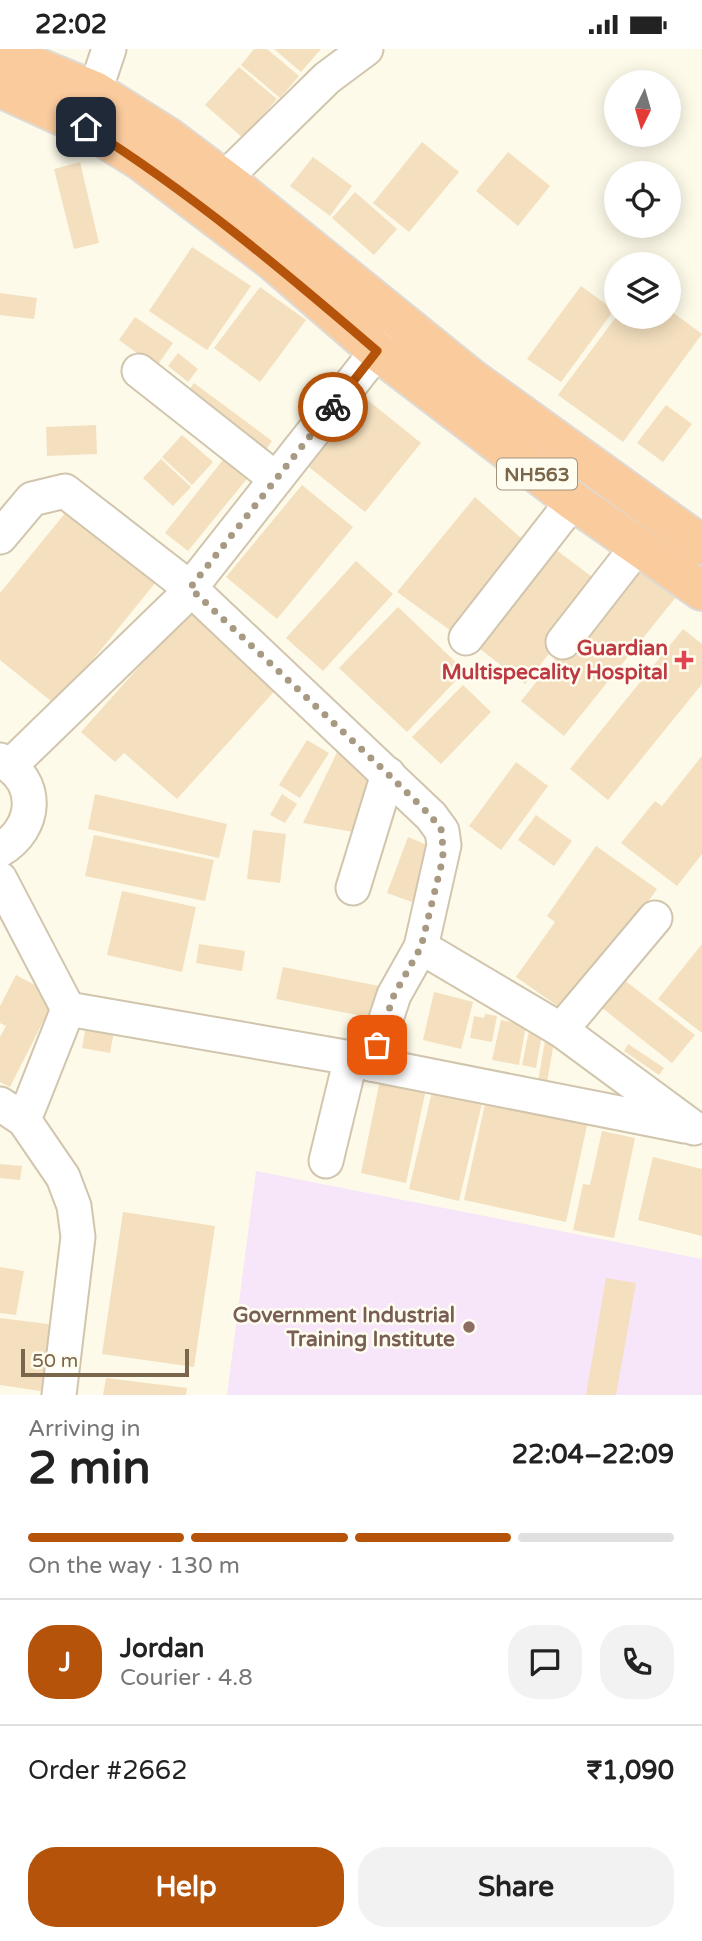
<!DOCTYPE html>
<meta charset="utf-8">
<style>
:root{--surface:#fff;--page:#f2f2f2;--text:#222;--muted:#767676;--line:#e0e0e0;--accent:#b45309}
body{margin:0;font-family:"Varela Round",sans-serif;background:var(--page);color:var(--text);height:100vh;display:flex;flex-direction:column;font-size:26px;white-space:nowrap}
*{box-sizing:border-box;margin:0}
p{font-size:23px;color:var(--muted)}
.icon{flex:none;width:38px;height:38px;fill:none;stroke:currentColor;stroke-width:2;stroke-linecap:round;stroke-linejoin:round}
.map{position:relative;height:1346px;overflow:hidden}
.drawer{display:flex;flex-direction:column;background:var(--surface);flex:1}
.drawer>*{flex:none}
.needle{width:46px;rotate:185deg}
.controls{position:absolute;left:604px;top:21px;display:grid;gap:14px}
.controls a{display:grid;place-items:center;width:77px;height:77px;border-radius:50%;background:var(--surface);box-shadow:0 4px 18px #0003;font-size:35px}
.scale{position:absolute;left:21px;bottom:18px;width:168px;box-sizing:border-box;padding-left:7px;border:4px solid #7a664a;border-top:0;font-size:19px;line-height:24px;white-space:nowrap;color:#7a664a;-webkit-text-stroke:5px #fffdf0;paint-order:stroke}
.pin{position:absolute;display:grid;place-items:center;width:60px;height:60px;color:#fff;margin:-30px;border-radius:14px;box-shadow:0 4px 10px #0006}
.courier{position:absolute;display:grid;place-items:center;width:70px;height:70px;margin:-35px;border:5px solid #b45309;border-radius:50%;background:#fff;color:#222;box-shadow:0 2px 9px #0007}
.head em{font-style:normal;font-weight:700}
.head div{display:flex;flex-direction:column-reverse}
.head{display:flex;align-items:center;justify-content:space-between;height:119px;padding:0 28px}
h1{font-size:46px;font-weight:700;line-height:52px}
.bar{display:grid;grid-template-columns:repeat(4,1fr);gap:10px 7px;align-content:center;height:84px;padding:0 28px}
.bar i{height:9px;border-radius:5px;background:var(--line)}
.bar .current{background:var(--accent)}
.bar p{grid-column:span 4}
.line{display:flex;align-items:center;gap:18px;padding:0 28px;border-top:2px solid var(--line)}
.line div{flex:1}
.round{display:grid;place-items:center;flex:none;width:74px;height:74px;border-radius:28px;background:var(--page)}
.action{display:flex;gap:14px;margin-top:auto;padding:14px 28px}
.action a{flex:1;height:80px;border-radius:28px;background:var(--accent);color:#fff;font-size:28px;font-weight:700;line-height:80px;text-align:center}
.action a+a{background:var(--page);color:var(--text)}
.status{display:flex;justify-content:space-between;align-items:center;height:49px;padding:0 35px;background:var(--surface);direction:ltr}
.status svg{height:19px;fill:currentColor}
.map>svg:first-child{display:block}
.education{fill:#f7e5fa}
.building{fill:#f4e0bf}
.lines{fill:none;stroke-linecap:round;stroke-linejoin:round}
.minor-casing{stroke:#d1c5ad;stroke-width:37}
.highway-casing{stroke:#dfdad4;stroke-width:42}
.minor{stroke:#fff;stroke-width:33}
.highway{stroke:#facb9d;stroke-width:38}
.done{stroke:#a89a82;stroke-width:7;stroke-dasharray:0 12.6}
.route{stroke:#b45309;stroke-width:9}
.health-dot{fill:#e0444e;stroke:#fffdf0;stroke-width:2.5}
.education-dot{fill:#8d6e63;stroke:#fffdf0;stroke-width:2.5}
.labels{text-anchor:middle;stroke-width:5;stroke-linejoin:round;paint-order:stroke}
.shield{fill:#fffdf0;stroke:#a2937c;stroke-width:2}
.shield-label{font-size:19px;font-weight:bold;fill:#7a664a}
.health-label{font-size:21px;font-weight:bold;fill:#be3a42;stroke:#fffdf0;text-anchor:end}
.education-label{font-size:21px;font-weight:bold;fill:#785e54;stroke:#fffdf0;text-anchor:end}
</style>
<div class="status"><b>22:02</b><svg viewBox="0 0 49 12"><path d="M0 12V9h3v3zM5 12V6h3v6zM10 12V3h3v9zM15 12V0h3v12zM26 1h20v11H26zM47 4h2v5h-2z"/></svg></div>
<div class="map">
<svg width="702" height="1346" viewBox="0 0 702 1346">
<rect width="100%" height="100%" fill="#fdfae9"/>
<polygon class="education" points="256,1122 702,1210 702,1346 227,1346"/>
<g class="building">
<polygon points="254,0 267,0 299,27 280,49 241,16"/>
<polygon points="274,0 321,0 301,23"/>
<polygon points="239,18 277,50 243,89 205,56"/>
<polygon points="422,93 459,123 409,183 373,154"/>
<polygon points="508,103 550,137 518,177 476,142"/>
<polygon points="313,108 352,137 330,167 290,137"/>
<polygon points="80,113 99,194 74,200 54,120"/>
<polygon points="355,143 397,180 374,206 332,169"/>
<polygon points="192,198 251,237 207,301 149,262"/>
<polygon points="581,237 614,261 561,333 527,310"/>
<polygon points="260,238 306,271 260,333 214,299"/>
<polygon points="0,244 37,249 34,270 0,266"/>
<polygon points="668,260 702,285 623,393 558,346 616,268 668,268"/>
<polygon points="135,268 173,294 156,318 119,291"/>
<polygon points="178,304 198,320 188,333 168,317"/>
<polygon points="194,334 272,392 258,412 180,354"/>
<polygon points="360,345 421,394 365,463 304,414"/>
<polygon points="666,356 692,375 663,413 637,394"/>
<polygon points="96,376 97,405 47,407 46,378"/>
<polygon points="182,386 213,413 192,436 162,408"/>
<polygon points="226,407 250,426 188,502 165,484"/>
<polygon points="161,410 191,438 173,457 143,429"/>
<polygon points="302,436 353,478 277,570 226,528"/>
<polygon points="475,448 530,497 461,589 397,543"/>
<polygon points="71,457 160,528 56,656 0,611 0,544"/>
<polygon points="547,494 603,536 525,635 471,593"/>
<polygon points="356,512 393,545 323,622 286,589"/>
<polygon points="633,513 676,548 564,687 521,652"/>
<polygon points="193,557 281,635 177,750 124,704 115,713 81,683"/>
<polygon points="398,558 465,622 407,683 339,619"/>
<polygon points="683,580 702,595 702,635 608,751 570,720"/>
<polygon points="463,636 491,663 441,715 412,688"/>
<polygon points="307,691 329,704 300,749 279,736"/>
<polygon points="343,691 375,731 353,783 303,774"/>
<polygon points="702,707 702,805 677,837 621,794 655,752 662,757"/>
<polygon points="516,713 548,737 501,801 469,777"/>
<polygon points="95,745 227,775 219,809 88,780"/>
<polygon points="282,745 297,755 285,774 270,766"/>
<polygon points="536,766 572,792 554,817 518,791"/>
<polygon points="253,781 286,785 280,834 247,830"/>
<polygon points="94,786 214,811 205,852 85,827"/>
<polygon points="408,788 432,798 412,853 387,844"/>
<polygon points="596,797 657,840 569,965 516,928 555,873 547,867"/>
<polygon points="122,842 196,858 182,923 107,906"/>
<polygon points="199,895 245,902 242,922 196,914"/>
<polygon points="702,895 702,984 658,950"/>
<polygon points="283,918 379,937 372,969 276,950"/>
<polygon points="614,923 695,986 672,1014 592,951"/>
<polygon points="16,926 56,947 10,1038 0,1033 0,988 6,977 0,974 0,957"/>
<polygon points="434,943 473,953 461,1000 423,991"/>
<polygon points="485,965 497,967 492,993 470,989 474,967 484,969"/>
<polygon points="501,971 526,976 519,1016 492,1011"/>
<polygon points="86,977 114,982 110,1004 82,999"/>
<polygon points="530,977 543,980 536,1019 522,1016"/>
<polygon points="545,992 554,993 547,1033 538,1032"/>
<polygon points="628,995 664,1019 659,1026 624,1002"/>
<polygon points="380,1031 426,1040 406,1134 361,1124"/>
<polygon points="433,1039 483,1050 459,1152 409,1140"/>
<polygon points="486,1050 588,1072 566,1173 464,1151"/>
<polygon points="602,1082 635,1089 614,1189 573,1181 583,1135 590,1136"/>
<polygon points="653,1108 702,1120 702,1187 638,1171"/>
<polygon points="0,1115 22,1117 20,1131 0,1129"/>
<polygon points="123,1163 215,1177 194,1318 102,1305"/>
<polygon points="0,1218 24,1222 16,1266 0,1264"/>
<polygon points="606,1229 636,1234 616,1346 586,1346"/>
<polygon points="0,1269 56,1276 47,1343 0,1336"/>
<polygon points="106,1329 187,1339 186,1346 103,1346"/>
</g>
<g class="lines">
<g class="minor-casing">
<g id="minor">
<polyline points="95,42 109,0"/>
<polyline points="224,130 327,29 366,0"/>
<polyline points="139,322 276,430"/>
<polyline points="0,488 32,450 65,442 190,539 431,767 442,782 444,796 421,898 561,981 694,1079"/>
<polyline points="466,589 573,452"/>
<polyline points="563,593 637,498"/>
<path d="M0 711C41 732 37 779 0 801"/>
<polyline points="11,716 180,552 392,283"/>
<polyline points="0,830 68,960 351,1009 371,1015 685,1077"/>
<polyline points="353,839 388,725"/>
<polyline points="561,981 655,869"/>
<polyline points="371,1015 394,946 421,898"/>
<polyline points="0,1055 24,1071 63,1128 74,1157 78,1188 59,1346"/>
<polyline points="24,1071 68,960"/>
<polyline points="326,1112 351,1009"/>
</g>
</g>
<g class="highway-casing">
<g id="highway">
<polyline points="0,3 95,42 168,88 241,143 472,330 702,496"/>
<polyline points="0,39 86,78 141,112 273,212 377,302 573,452 702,542"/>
</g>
</g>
<use href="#minor" class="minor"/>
<use href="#highway" class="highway"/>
</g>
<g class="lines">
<polyline class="done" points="333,358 190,539 388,725 431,767 442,782 443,809 421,898 394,946 377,996"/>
<path class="route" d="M86 78C190 143 284 222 377 302L333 358"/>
</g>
<path class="health-dot" d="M680.5 600.5h7v7h7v7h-7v7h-7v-7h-7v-7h7z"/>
<circle class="education-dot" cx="469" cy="1278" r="7"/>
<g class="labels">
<rect class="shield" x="497" y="409.5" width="80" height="31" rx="5"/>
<g class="shield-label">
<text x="537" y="432">NH563</text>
</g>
<g class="health-label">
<text x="668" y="606">Guardian<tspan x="668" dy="24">Multispecality Hospital</tspan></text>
</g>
<g class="education-label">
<text x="455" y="1273">Government Industrial<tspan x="455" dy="24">Training Institute</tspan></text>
</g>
</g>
</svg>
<div class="controls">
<a><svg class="needle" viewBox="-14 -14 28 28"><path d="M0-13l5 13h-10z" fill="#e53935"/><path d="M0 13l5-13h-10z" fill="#767676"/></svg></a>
<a><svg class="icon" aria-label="locate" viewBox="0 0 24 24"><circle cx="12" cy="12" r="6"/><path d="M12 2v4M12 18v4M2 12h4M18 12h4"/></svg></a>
<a><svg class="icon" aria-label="layers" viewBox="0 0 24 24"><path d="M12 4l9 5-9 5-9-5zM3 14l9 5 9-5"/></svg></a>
</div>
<div class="scale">50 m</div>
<div class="pin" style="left:377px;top:996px;background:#ea580c"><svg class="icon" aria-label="bag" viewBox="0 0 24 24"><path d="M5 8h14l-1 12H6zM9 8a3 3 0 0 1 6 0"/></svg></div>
<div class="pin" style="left:86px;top:78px;background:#1f2937"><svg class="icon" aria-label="home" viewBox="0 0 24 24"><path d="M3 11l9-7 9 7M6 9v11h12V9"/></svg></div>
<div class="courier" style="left:333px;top:358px"><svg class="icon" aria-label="bike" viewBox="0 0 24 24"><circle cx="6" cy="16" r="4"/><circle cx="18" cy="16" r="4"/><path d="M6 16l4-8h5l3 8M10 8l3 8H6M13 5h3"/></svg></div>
</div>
<section class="drawer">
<div class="head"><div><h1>2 min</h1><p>Arriving in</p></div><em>22:04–22:09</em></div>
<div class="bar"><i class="current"></i><i class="current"></i><i class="current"></i><i></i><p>On the way · 130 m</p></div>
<div class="line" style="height:126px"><b class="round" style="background:var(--accent);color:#fff">J</b><div><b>Jordan</b><p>Courier · 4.8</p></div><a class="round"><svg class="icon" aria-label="chat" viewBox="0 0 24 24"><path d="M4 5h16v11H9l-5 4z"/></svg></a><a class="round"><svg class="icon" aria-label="phone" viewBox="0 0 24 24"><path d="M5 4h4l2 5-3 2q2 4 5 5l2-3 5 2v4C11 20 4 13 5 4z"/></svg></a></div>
<div class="line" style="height:91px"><div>Order #2662</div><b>₹1,090</b></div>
<div class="action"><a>Help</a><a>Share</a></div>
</section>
